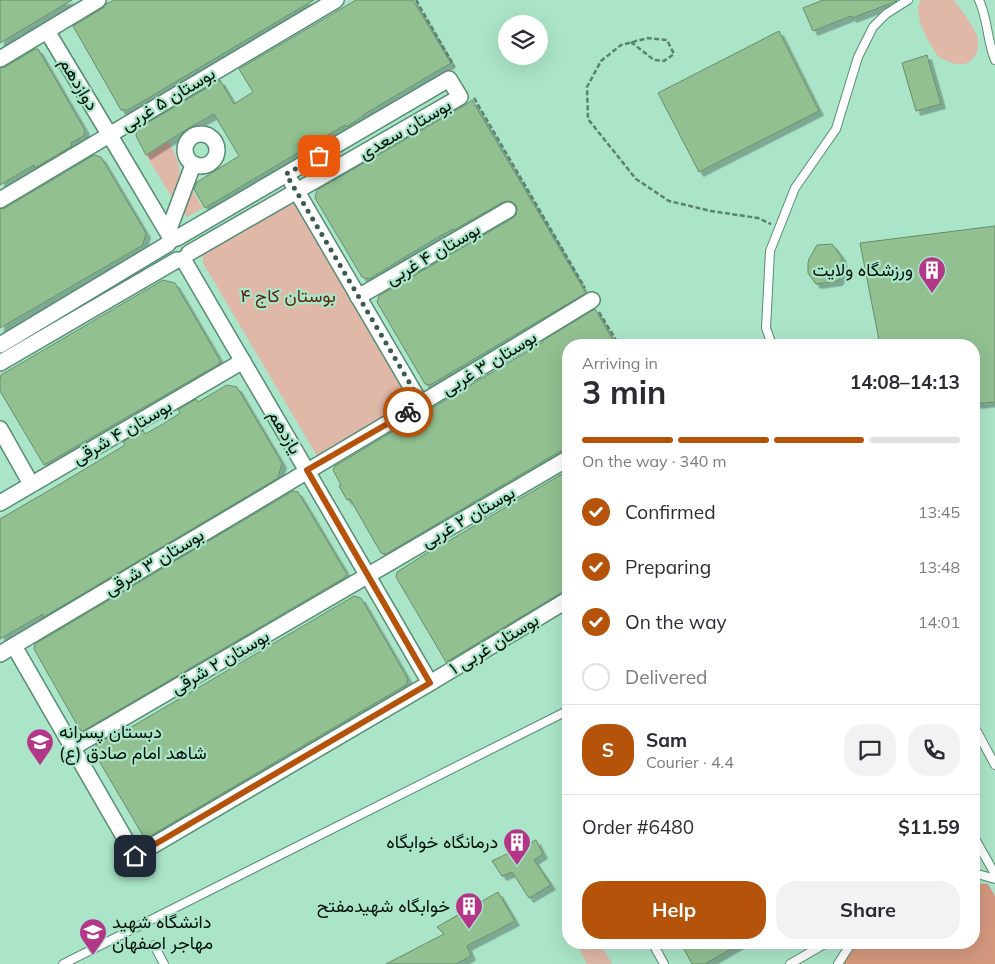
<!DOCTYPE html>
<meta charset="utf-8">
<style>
:root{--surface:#fff;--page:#f2f2f3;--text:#2b2b33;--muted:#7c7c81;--line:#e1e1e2;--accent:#b45309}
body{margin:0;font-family:Mulish,Vazirmatn,sans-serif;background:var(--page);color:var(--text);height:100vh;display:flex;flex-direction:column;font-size:19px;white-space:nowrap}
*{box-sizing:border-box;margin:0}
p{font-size:16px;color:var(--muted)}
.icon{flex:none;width:28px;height:28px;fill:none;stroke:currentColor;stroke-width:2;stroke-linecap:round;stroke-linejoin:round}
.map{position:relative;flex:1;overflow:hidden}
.drawer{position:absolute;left:562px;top:339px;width:418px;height:610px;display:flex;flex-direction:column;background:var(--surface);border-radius:20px;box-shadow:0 5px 20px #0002}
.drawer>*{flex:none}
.buttons{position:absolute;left:498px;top:15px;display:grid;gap:10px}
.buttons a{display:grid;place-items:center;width:50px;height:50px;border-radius:50%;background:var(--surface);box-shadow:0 5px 20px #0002;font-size:25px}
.pin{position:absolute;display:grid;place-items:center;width:42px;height:42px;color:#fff;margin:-21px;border-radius:10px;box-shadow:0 2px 8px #0006}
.courier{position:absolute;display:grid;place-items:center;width:50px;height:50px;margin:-25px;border:4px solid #b45309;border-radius:50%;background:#fff;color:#222;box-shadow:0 1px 6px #0007}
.summary em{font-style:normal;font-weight:700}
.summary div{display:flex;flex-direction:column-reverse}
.summary{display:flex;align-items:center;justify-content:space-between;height:85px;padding:0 20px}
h1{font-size:32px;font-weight:700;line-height:38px}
.bar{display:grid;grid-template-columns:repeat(4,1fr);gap:8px 5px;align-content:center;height:60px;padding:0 20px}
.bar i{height:6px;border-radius:4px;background:var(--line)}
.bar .selected{background:var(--accent)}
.bar p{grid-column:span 4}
.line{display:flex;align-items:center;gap:12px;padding:0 20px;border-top:1px solid var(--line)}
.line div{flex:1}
.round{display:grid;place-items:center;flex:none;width:52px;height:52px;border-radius:20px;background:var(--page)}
ol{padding:0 20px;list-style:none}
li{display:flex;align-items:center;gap:15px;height:55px}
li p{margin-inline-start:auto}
li .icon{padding:5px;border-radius:50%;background:var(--accent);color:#fff;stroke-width:4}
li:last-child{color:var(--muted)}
li i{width:28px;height:28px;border:2px solid var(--line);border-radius:50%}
.cta{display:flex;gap:10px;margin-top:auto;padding:10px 20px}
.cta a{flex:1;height:58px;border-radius:20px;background:var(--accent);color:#fff;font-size:20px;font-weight:700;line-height:58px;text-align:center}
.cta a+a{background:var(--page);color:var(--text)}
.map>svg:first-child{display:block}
.green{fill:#dfb8a8}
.forest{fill:#d5987e}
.building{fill:#92c091;stroke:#688d67;filter:url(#shadow)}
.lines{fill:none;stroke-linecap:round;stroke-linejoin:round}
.lane-casing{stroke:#568d74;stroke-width:10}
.street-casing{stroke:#568d74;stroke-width:18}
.path{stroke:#5b826f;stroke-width:2.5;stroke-dasharray:5 2.5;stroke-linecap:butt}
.lane{stroke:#fff;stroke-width:8}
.street{stroke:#fff;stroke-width:15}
.done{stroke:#3c5b4c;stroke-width:5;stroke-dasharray:0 9}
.route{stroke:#b45309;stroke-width:6}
.labels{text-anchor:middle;stroke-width:4.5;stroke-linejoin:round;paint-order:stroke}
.street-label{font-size:18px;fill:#001109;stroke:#abe5c9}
.poi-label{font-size:18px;fill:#001109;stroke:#abe5c9;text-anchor:end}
.park-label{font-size:18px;fill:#5e270b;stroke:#abe5c9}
</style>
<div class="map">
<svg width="995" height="964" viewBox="0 0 995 964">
<defs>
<filter id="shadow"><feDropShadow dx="4.5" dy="4.5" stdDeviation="0" flood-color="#0004"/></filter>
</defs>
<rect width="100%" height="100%" fill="#abe5c9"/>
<g class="green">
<path d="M921 0H954C962 11 972 23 977 36 981 47 976 61 964 64 957 65 951 63 945 60 943 59 940 58 938 56 933 50 922 30 920 22 919 15 916 6 921 0Z"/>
<path d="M168 141C171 147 175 153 177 159 183 173 178 190 176 204L146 155Z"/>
<polygon points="190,187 203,208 187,217 183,213"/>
<polygon points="293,199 411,394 409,401 317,456 203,263 203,252"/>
<polygon points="576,943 600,943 612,964 587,964"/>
</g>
<polygon class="forest" points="974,883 988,884 995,896 995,964 840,964 842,959 859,943 974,942"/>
<g class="building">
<polygon points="0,0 72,0 0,43"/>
<polygon points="114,0 314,0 128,110 121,110 73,26 103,8 106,4"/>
<polygon points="356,0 413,0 451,63 363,115 363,116 346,127 345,125 205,208 194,189 197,182 239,156 214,114 189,128 146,155 136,136 137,129 220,80 234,104 253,92 239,69"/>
<polygon points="823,0 896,0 897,1 852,18 851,16 813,31 803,8"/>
<polygon points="779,31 819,111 699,172 658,93"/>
<polygon points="35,49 38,49 85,130 84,136 71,143 72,146 35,168 34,165 0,185 0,68 5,67"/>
<polygon points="927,55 941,104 916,111 902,63"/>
<polygon points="472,100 586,293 430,385 425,384 377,302 379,296 513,218 516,215 517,210 516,205 512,202 508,201 503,202 454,230 453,229 435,239 369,279 362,277 315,198 317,190 465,105"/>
<polygon points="94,155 101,157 146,233 143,245 0,328 0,209 5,208"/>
<polygon points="995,226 995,402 974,404 974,345 880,345 860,243"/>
<polygon points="832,244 841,256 844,271 838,281 816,284 808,273 808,263 809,259 817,245"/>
<polygon points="163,280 175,283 220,360 219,364 44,465 0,391 0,379 1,375"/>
<polygon points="595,309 616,345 569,345 569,446 386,554 381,553 350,499 347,500 339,486 341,485 333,470 335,466 543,342 542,341"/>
<polygon points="227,385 237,387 282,463 278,478 42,618 43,614 0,639 0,519 60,484 125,445 123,442 143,430 145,434 163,424 180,413 178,410 196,399 198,402"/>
<polygon points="569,470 569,589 564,591 446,662 396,577 397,572 446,541 447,542 489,517"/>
<polygon points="293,491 298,492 347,574 344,578 83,731 80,730 34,649 35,644"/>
<polygon points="354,596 361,598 408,679 406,685 145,839 95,754 96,745 109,737 110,740 128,729"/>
<polygon points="536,840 543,854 534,860 551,885 529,898 512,872 502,876 492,861"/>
<polygon points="498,892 515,921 467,946 471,956 456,964 386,964 444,934 437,927"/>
<polygon points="680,942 743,942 705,964 692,964"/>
</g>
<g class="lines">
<g class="lane-casing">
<g id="lane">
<path d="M979 0C988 19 987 41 995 60"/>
<polyline points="772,345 766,328 770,251 795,188 836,129 858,57 873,27 886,14 908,0"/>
<polyline points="974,726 995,765"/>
<polyline points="974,837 995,874"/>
<polyline points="974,873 995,879"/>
<polyline points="652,942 664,964"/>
<polyline points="154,945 164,964"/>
<polyline points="63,964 569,710"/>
<polyline points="790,964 828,942"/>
<polyline points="838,964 852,942"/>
</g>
</g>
<g class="street-casing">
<g id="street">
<polyline points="47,31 109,134 172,240"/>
<polyline points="0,59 98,0"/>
<circle cx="201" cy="150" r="16"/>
<polyline points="292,183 421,404"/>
<polyline points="0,200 336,0"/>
<polyline points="168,232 193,165"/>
<polyline points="177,238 449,79 460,97 189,253"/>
<polyline points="183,259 307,471 430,683"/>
<polyline points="358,297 508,210"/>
<polyline points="0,345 168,244"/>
<polyline points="0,363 177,260"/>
<polyline points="0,429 31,484"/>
<polyline points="0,503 243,361"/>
<polyline points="14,646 135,856 430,683 569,599"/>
<path d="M0 654C198 536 396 420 592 300"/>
<polyline points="72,748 569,458"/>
</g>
</g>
<g class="path">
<polyline points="416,0 454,66"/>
<polyline points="631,42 654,60 664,61 674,54 667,40 648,38 621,45 601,61 587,87 588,119 636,179 669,201 711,211 758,218 771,224"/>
<polyline points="474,98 585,288"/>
<polyline points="599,312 619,345"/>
</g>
<use href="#lane" class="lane"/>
<use href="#street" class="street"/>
</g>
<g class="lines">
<polyline class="done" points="319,156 286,174 422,404 408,412"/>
<polyline class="route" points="135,856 430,683 307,470 408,412"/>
</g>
<defs>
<g id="building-pin" transform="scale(1.4375)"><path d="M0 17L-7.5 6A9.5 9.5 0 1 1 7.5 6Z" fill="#b23789" stroke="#abe5c9"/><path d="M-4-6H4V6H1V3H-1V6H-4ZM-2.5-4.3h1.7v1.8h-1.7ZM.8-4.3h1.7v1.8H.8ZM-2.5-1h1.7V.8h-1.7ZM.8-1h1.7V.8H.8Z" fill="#fff"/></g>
<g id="school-pin" transform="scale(1.4375)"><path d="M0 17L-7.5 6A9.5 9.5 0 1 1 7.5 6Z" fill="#b23789" stroke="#abe5c9"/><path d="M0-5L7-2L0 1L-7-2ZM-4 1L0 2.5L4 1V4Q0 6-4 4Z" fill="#fff"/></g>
<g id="university-pin" transform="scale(1.4375)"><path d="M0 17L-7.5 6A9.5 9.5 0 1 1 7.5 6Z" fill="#b23789" stroke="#abe5c9"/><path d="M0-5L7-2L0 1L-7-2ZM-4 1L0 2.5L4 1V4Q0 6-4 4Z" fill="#fff"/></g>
</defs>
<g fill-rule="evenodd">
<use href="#building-pin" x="932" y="270"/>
<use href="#school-pin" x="40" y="742"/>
<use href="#building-pin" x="517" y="842"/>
<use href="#building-pin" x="469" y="906"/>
<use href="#university-pin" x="93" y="932"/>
</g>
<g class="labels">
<g class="street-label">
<text transform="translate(79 84) rotate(59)" y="6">دوازدهم</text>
<text transform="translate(168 99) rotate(-31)" y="6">بوستان ۵ غربی</text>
<text transform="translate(405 129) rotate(-30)" y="6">بوستان سعدی</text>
<text transform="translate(433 254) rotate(-30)" y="6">بوستان ۴ غربی</text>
<text transform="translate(489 363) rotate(-31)" y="6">بوستان ۳ غربی</text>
<text transform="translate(122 432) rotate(-30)" y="6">بوستان ۴ شرقی</text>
<text transform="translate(285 432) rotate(60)" y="6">یازدهم</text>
<text transform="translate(468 517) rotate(-30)" y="6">بوستان ۲ غربی</text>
<text transform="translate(154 562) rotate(-31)" y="6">بوستان ۳ شرقی</text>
<text transform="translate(494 644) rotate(-31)" y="6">بوستان غربی ۱</text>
<text transform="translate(220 662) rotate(-30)" y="6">بوستان ۲ شرقی</text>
</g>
<g class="poi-label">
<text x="913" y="276">ورزشگاه ولایت</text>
<text x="59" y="738" text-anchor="start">دبستان پسرانه<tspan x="59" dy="21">شاهد امام صادق (ع)</tspan></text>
<text x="498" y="848">درمانگاه خوابگاه</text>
<text x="450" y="912">خوابگاه شهیدمفتح</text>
<text x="112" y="928" text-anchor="start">دانشگاه شهید<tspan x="112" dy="21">مهاجر اصفهان</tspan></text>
</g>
<g class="park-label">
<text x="288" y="302">بوستان کاج ۴</text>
</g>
</g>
</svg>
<div class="buttons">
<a><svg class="icon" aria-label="layers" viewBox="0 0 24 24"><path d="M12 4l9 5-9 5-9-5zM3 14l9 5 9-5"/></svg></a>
</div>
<div class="pin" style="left:319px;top:156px;background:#ea580c"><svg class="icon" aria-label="bag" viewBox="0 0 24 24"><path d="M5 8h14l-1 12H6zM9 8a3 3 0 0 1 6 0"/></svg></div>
<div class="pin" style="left:135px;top:856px;background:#1f2937"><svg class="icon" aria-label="home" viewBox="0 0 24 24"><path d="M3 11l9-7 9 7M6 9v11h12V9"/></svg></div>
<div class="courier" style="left:408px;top:412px"><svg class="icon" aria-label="bike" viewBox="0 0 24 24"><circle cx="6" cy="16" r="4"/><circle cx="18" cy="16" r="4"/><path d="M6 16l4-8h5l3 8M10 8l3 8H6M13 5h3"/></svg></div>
<section class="drawer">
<div class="summary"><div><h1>3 min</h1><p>Arriving in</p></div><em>14:08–14:13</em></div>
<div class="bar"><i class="selected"></i><i class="selected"></i><i class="selected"></i><i></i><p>On the way · 340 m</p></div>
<ol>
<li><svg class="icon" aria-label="check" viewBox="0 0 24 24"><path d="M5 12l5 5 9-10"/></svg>Confirmed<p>13:45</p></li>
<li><svg class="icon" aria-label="check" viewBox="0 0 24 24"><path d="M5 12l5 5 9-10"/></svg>Preparing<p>13:48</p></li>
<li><svg class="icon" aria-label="check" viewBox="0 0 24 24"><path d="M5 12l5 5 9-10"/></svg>On the way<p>14:01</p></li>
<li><i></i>Delivered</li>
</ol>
<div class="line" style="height:90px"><b class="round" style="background:var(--accent);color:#fff">S</b><div><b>Sam</b><p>Courier · 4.4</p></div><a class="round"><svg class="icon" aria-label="chat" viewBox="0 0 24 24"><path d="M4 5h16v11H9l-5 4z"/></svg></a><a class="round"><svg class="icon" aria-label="phone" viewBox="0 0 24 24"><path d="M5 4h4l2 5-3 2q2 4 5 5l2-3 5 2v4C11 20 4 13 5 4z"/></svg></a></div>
<div class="line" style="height:65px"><div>Order #6480</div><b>$11.59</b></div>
<div class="cta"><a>Help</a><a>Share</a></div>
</section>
</div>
